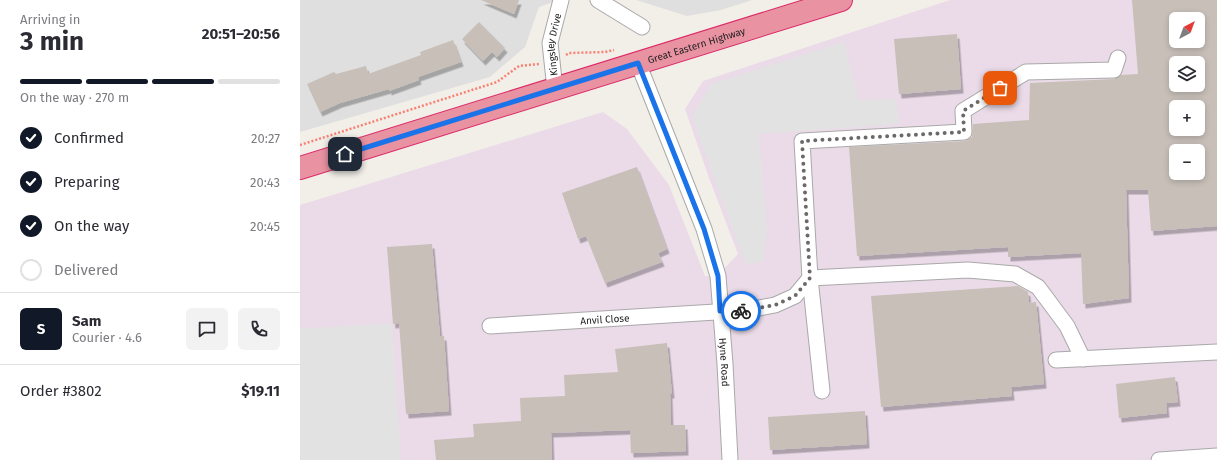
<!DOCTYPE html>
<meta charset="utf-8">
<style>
:root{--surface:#fff;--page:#f2f2f3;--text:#2b2b33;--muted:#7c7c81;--line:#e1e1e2;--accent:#111827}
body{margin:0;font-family:"Fira Sans",sans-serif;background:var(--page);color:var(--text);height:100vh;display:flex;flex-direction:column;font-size:15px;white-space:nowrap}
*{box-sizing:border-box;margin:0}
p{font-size:13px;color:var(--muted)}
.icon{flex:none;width:22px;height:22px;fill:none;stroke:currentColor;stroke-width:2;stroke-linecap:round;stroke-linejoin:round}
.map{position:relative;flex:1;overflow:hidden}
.panel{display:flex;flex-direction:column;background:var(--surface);width:300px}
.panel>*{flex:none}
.needle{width:26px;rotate:41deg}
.fabs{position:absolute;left:869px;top:12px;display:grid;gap:8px}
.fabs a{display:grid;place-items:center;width:36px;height:36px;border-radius:6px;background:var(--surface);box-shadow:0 2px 6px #0003;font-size:20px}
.pin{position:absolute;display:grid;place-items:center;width:34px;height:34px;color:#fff;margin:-17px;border-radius:8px;box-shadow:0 2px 6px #0006}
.courier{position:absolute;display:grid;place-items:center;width:40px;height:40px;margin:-20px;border:3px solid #1a73e8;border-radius:50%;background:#fff;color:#222;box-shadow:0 1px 5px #0007}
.headline em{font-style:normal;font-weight:700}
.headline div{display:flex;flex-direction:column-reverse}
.headline{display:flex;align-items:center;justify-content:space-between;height:68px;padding:0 20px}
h1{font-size:26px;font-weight:700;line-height:30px}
.bar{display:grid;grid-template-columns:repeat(4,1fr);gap:6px 4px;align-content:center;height:48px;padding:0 20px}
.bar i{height:5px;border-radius:3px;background:var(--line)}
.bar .active{background:var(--accent)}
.bar p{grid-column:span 4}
.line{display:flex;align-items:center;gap:10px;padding:0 20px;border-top:1px solid var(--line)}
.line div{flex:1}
.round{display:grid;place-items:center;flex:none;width:42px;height:42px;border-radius:6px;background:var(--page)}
ol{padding:0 20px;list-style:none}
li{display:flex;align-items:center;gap:12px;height:44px}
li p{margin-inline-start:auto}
li .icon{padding:4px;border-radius:50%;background:var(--accent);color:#fff;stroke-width:4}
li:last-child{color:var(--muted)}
li i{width:22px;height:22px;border:2px solid var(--line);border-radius:50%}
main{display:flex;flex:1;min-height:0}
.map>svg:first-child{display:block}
.residential{fill:#e0dfdf}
.industrial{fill:#ebdbe8;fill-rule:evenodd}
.parking{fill:#e2e2e2}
.building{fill:#c7bfb8;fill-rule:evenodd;filter:url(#shadow)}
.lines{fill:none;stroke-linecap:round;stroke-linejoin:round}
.minor-casing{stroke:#a9a9a9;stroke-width:17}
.highway-casing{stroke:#dc2a67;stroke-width:24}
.path{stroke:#fa8072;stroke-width:2.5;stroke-dasharray:2 2;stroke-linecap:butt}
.minor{stroke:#fff;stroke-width:15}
.highway{stroke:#e892a2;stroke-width:22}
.done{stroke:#6b6a68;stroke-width:4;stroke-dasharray:0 7.2}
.route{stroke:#1a73e8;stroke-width:5}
.labels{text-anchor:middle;stroke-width:3.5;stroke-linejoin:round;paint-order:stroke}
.street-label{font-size:10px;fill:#222;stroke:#fff}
</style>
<main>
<section class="panel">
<div class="headline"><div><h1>3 min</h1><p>Arriving in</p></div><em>20:51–20:56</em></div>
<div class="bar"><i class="active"></i><i class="active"></i><i class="active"></i><i></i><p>On the way · 270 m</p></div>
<ol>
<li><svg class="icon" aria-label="check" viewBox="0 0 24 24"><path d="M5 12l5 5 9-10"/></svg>Confirmed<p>20:27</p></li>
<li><svg class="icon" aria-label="check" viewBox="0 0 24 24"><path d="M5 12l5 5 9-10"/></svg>Preparing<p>20:43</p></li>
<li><svg class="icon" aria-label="check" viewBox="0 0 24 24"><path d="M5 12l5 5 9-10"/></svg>On the way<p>20:45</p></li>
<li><i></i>Delivered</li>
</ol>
<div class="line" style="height:72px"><b class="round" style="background:var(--accent);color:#fff">S</b><div><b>Sam</b><p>Courier · 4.6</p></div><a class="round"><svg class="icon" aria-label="chat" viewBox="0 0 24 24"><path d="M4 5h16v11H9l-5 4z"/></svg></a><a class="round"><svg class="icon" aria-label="phone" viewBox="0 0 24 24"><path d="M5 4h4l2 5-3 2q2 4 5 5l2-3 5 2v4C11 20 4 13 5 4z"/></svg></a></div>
<div class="line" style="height:52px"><div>Order #3802</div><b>$19.11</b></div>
</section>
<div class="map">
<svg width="917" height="460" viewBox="0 0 917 460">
<defs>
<filter id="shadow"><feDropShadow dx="2.5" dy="4.5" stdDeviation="0" flood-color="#0004"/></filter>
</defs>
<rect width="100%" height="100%" fill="#f2efe9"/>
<g class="residential">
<polygon points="0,0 259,0 239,7 225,47 190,77 0,132"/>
<polygon points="336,0 452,0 421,10 387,16"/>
</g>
<path class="industrial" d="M650 0H917V460H0V205L303 112 327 129 369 185 405 276H417L438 254 409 178 385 109 403 81ZM876 19H898V41H876ZM876 63H898V85H876ZM876 107H898V129H876ZM876 151H898V173H876Z"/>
<g class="parking">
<polygon points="544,42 559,100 596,99 599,124 459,134 467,231 463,262 445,264 392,117 411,84"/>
<polygon points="92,323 101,460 0,460 0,329"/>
</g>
<g class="building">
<polygon points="181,0 219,0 214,14"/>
<path d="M832 0H917V226L851 231 848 190H826L829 298 783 304 781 253 708 257V247L557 256 549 147 665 141 672 137 673 124 729 120 730 83 814 79 821 75 838 74ZM876 19H898V41H876ZM876 63H898V85H876ZM876 107H898V129H876ZM876 151H898V173H876Z"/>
<polygon points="179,22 205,48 197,57 192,52 183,61 162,39"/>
<polygon points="657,34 661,89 599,94 594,39"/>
<polygon points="153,40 161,62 118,77 119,80 89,91 89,89 40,103 20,112 7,84 34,72 36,74 66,66 68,74 121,55 120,52"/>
<polygon points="337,167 367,249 358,253 362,262 305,283 286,236 278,239 262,193"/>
<polygon points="132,244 140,336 144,336 149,411 106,414 99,323 93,324 87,247"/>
<polygon points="718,286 728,292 729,303 736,302 744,384 711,387 712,396 581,407 571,296"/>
<polygon points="367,343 372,394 370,394 371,425 385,425 386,451 331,453 330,430 251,433 252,460 136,460 134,440 174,437 173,424 221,421 220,398 265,396 264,375 318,372 315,349"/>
<polygon points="875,377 878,402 866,403 867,413 819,418 816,384"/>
<polygon points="565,411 567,444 470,450 468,417"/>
</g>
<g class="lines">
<g class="minor-casing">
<g id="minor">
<polyline points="298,0 342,27"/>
<path id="s1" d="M338 63 404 229 418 276 425 364 430 460"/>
<path id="s2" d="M255 89 250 43 261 0"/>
<path id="s3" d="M190 326 448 310 475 305 495 296 510 278 668 270 715 274 738 287 767 326 783 359"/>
<polyline points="756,360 917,352"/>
<polyline points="522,391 510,278 502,141 664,132 663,111 726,72 814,70 818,58"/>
<polyline points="859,460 917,456"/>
</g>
</g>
<g class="highway-casing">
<g id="highway">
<path id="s4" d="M0 168 541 0"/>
</g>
</g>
<g class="path">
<polyline points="266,55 269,53 305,52 314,50"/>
<polyline points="0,145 197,82 219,66 239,64"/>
</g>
<use href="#minor" class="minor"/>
<use href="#highway" class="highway"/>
</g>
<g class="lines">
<polyline class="done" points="441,311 475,305 495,296 510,278 502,141 664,132 663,111 700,88"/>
<polyline class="route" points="45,154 338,63 404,229 418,276 420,311 441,311"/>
</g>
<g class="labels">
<g class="street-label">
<text dy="4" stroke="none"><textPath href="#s2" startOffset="45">Kingsley Drive</textPath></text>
<text dy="4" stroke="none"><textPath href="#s4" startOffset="415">Great Eastern Highway</textPath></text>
<text dy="4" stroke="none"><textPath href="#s3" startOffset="115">Anvil Close</textPath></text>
<text dy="4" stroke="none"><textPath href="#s1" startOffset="314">Hyne Road</textPath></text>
</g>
</g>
</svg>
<div class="fabs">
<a><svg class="needle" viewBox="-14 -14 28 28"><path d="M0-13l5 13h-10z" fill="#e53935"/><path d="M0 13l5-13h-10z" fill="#7c7c81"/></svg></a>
<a><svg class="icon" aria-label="layers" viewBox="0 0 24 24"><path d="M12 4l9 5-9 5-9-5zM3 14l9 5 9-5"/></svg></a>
<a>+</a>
<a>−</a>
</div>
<div class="pin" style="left:700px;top:88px;background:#ea580c"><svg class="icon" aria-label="bag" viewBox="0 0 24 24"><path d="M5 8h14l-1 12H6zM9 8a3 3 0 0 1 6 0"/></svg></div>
<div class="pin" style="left:45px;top:154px;background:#1f2937"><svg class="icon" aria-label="home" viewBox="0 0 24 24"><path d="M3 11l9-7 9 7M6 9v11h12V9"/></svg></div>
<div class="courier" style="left:441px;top:311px"><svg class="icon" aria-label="bike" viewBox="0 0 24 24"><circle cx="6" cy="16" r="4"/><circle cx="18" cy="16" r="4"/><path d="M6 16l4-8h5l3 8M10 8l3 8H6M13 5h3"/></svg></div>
</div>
</main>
